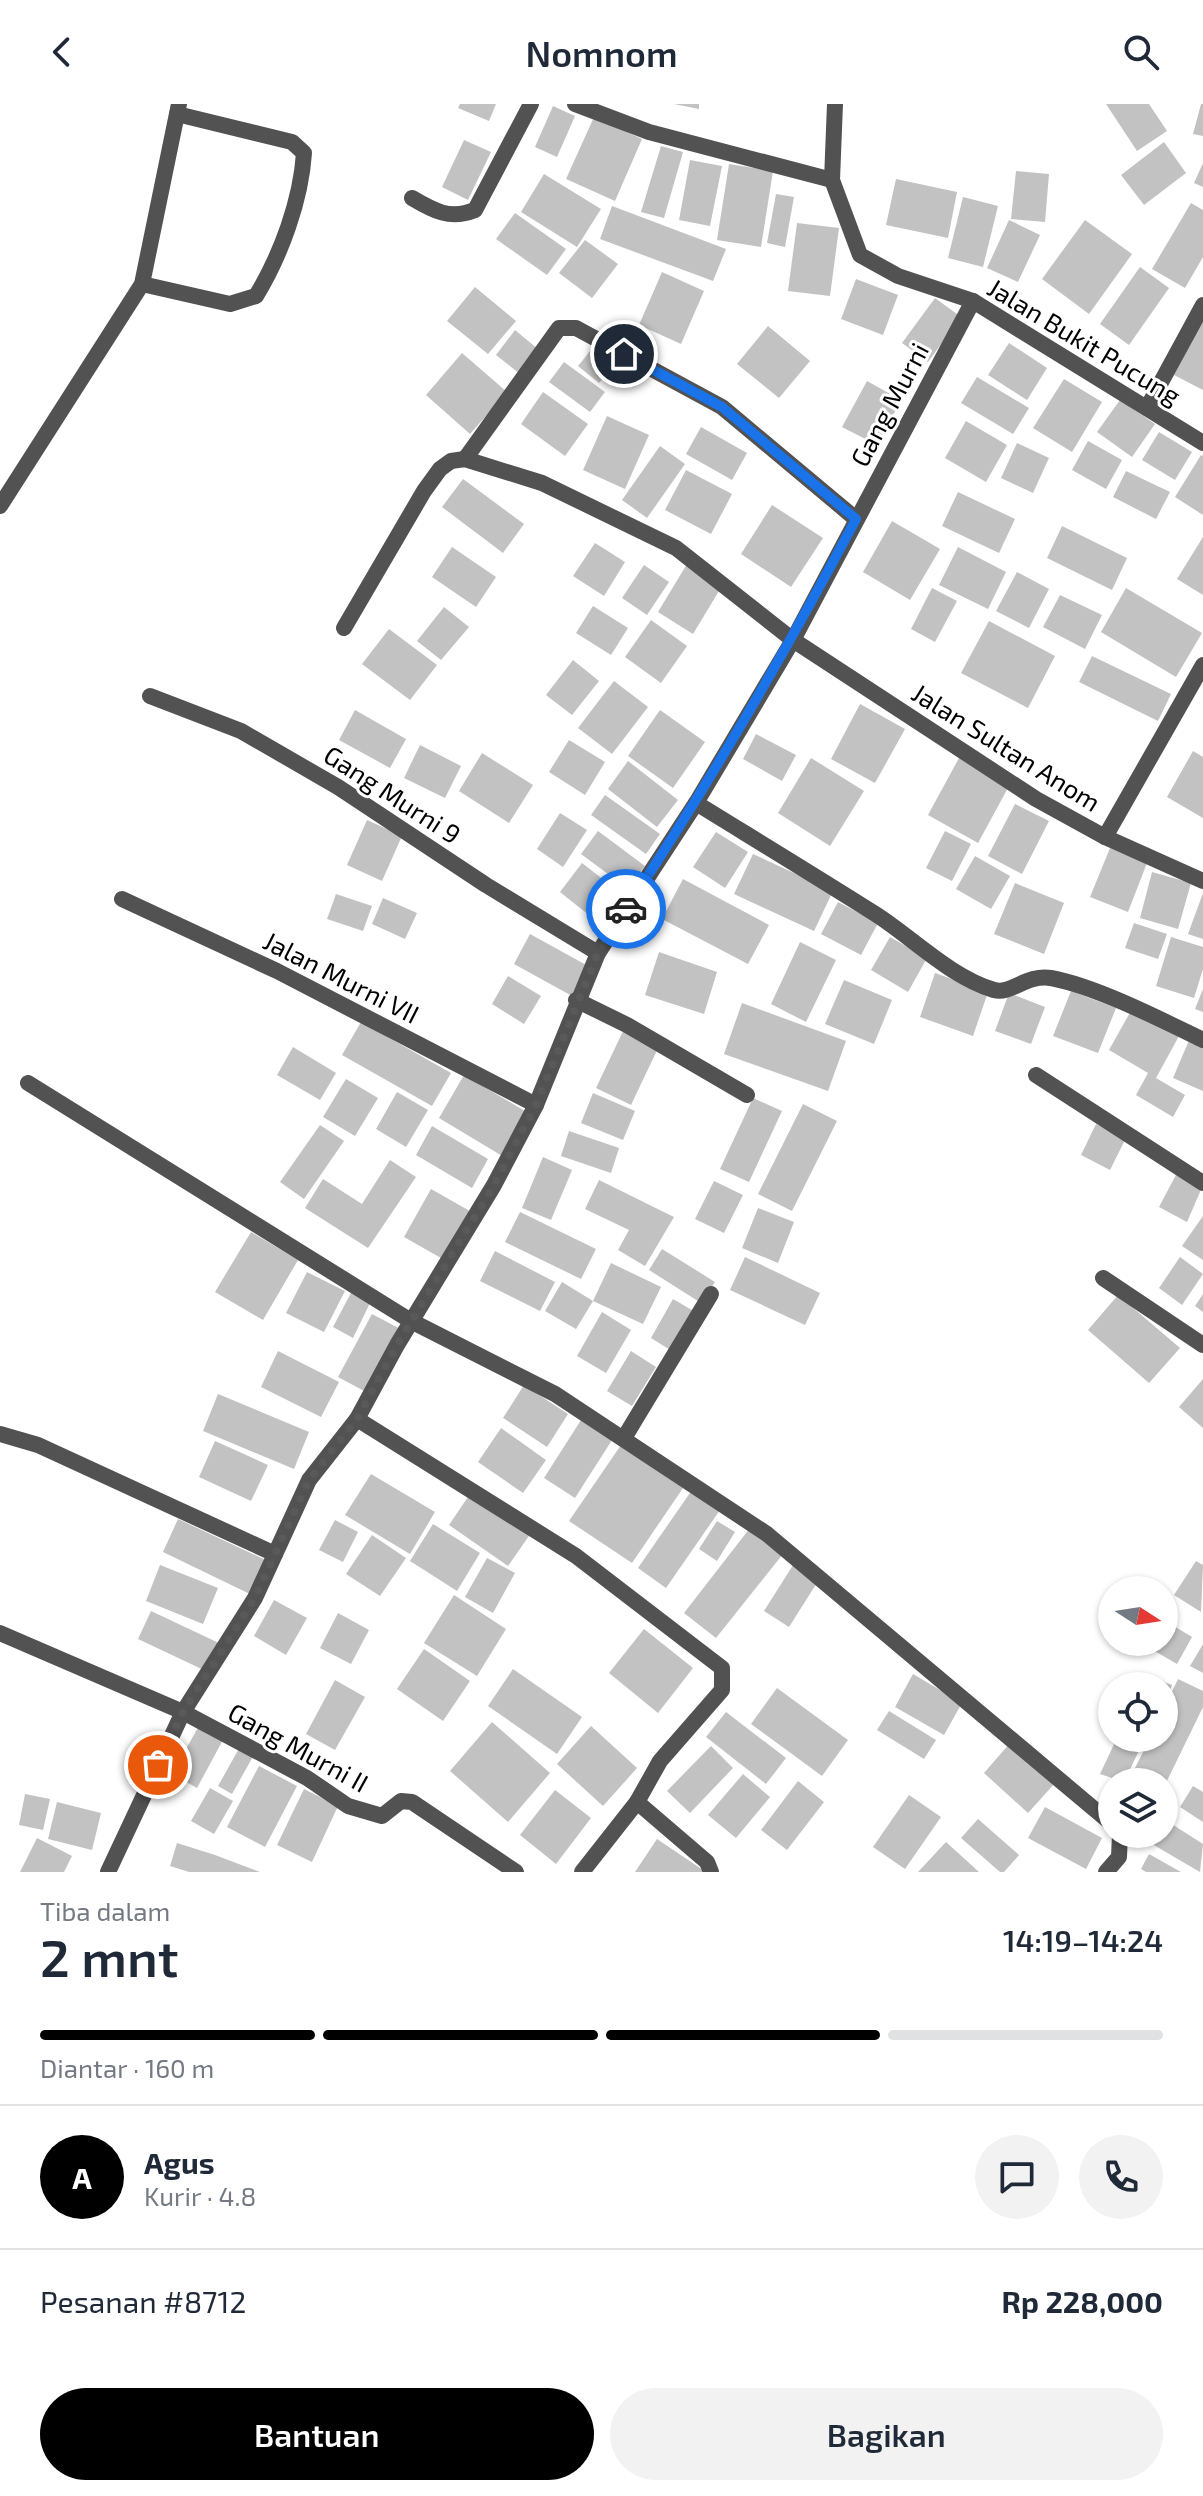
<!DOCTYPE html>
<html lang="id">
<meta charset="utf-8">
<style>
:root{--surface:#fff;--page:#f2f2f3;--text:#1f2937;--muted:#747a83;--line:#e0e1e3;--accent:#000}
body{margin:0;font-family:"Exo 2",sans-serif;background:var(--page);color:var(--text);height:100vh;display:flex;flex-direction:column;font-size:30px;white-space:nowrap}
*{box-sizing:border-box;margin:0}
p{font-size:26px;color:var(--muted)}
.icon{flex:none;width:44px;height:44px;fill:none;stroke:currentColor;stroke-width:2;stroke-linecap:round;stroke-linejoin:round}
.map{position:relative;height:1768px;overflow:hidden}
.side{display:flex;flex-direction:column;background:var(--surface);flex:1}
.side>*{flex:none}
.needle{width:52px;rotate:102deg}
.controls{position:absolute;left:1098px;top:1472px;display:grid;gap:16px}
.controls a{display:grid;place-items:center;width:80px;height:80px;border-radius:50%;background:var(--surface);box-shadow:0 2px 6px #0004;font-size:40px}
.pin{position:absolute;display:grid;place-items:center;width:68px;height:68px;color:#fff;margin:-34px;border:4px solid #fff;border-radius:50%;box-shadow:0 2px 8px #0007}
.courier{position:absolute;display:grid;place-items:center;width:80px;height:80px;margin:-40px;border:6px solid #1a73e8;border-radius:50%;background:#fff;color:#222;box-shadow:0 2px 10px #0007}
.summary em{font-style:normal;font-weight:600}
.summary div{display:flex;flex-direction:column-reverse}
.summary{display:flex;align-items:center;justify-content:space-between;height:136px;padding:0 40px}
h1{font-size:52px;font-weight:600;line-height:60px}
.bar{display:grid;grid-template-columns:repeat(4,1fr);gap:12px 8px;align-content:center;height:96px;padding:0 40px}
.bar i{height:10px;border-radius:6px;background:var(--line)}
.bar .on{background:var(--accent)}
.bar p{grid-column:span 4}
.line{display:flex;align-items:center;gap:20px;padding:0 40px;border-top:2px solid var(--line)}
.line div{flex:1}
.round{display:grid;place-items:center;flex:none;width:84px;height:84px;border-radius:42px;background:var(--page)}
.cta{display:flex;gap:16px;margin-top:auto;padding:16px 40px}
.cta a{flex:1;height:92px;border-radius:48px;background:var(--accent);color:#fff;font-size:32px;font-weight:600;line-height:92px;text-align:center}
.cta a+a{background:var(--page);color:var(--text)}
header{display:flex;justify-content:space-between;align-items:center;height:104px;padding:0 40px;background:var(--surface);font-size:36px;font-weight:600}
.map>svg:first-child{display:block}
.building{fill:#c2c2c2}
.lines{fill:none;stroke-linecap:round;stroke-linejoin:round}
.minor{stroke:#525252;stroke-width:16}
.done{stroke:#595959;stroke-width:8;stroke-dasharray:0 14.4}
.route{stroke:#1a73e8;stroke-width:10}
.labels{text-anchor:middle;stroke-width:6;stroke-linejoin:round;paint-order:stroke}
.street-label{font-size:26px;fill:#000;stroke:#fff}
</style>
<header><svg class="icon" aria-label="back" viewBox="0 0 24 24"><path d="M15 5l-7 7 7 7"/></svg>Nomnom<svg class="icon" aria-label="search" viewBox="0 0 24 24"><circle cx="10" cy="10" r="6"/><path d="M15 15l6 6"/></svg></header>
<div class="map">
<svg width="1203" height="1768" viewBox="0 0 1203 1768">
<rect width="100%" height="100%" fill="#fff"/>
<g class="building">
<polygon points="460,0 496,0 489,17 458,4"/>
<polygon points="674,0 699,0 699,5"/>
<polygon points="1106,0 1149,0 1167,27 1137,47"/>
<polygon points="1201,0 1203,0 1203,32 1193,30"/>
<polygon points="553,2 575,12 557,53 535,43"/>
<polygon points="594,13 642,35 615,97 566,75"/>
<polygon points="464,36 491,48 468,96 442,83"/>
<polygon points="1164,38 1186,69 1144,101 1121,71"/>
<polygon points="661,42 683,48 664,114 641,108"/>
<polygon points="690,56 722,62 710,122 679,116"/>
<polygon points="1203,59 1203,83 1194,79"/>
<polygon points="729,60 773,67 761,143 717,136"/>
<polygon points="1016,67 1049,70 1045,118 1011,115"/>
<polygon points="544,70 601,105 577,143 521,108"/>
<polygon points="896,75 957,88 948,134 886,121"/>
<polygon points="776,90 794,93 785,143 767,139"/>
<polygon points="963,93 998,102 983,163 948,154"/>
<polygon points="1191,99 1203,106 1203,153 1185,184 1152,165"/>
<polygon points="612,102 726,145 713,177 600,135"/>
<polygon points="515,109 566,145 547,171 496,135"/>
<polygon points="1009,116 1040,131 1018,178 987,164"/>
<polygon points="1085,116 1132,150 1089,210 1042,175"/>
<polygon points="797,119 839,124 830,192 788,187"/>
<polygon points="585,136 618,160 592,194 559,169"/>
<polygon points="1140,163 1169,184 1129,241 1100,220"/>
<polygon points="662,168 704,187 681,240 639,221"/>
<polygon points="856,175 898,191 883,231 841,215"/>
<polygon points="475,183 516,217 488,250 447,217"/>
<polygon points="935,194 961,213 928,258 902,239"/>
<polygon points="1203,216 1203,286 1174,271"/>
<polygon points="768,222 810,257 779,294 737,260"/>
<polygon points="515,226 539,246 520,270 496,251"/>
<polygon points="1009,239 1047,264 1027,296 988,271"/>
<polygon points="595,241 616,258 599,279 578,262"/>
<polygon points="462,249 507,288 470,330 426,291"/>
<polygon points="564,258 605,288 590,308 549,278"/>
<polygon points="977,273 1029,304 1013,330 961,299"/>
<polygon points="1064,275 1102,298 1072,348 1033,324"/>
<polygon points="867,277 901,296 877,341 842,323"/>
<polygon points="543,288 588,320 565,352 521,320"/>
<polygon points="1120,296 1155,320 1132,353 1097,328"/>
<polygon points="607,312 649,331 625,385 583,366"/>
<polygon points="966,317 1007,341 986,378 945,354"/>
<polygon points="701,323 747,349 732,376 686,350"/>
<polygon points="1159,328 1192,348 1175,376 1142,356"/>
<polygon points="1088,337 1122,356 1106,385 1072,366"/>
<polygon points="1017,339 1049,354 1033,389 1001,374"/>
<polygon points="660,342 685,360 647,414 622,396"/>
<polygon points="1201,351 1203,352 1203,411 1175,393"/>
<polygon points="686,366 732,390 711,430 665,406"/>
<polygon points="1126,367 1170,388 1156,415 1113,393"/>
<polygon points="463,375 524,420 503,449 442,403"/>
<polygon points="958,388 1015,415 999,449 942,422"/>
<polygon points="772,401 823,434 791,483 741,450"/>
<polygon points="892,417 940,445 910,496 863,468"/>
<polygon points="1062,422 1127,454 1112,486 1047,454"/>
<polygon points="1203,433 1203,491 1177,475"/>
<polygon points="595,439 625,458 604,492 573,472"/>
<polygon points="452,443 496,473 476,503 432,473"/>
<polygon points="958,443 1006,468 988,505 939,481"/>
<polygon points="687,460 722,482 693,530 658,508"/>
<polygon points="644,461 669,478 647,511 622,494"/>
<polygon points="1017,468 1049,485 1029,524 996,507"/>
<polygon points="932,484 957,497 935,538 911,525"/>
<polygon points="1126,484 1202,529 1176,573 1101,528"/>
<polygon points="1060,491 1102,511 1085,545 1043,523"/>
<polygon points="593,502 628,524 611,551 576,529"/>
<polygon points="444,503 469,523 441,556 417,537"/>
<polygon points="651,516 687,542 661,579 625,553"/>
<polygon points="989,517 1055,552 1028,604 961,569"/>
<polygon points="389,525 437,561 410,596 362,560"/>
<polygon points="1092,552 1171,590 1158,617 1079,578"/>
<polygon points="573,556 599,577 572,611 546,591"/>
<polygon points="614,577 648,603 612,650 578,624"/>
<polygon points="860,600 905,625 875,679 831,655"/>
<polygon points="355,606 406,635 390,664 339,636"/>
<polygon points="660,606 705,638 673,684 628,652"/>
<polygon points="756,630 796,651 782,677 743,655"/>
<polygon points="569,636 605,658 585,691 549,668"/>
<polygon points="420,641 461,662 445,694 404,674"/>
<polygon points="1193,647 1203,653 1203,714 1167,693"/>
<polygon points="482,649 533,681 509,719 459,687"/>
<polygon points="811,654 864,687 830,742 778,709"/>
<polygon points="959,654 1009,682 978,739 928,711"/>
<polygon points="628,657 678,696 657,723 608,685"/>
<polygon points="605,691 660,730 646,750 591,711"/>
<polygon points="1015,700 1049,717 1022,770 988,752"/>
<polygon points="560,709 587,726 563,763 537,745"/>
<polygon points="367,716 402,732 382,777 347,761"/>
<polygon points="598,727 645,762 627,784 581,750"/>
<polygon points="945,727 971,740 952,777 926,764"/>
<polygon points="716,728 748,748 725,784 693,763"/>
<polygon points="1110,744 1147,759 1128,808 1090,793"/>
<polygon points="753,750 833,787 814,827 734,790"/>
<polygon points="975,752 1010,772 991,805 956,785"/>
<polygon points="582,759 627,794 604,823 560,788"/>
<polygon points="1152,768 1191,779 1178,825 1140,814"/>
<polygon points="683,775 769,821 748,860 662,815"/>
<polygon points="1015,779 1064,799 1044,850 994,830"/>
<polygon points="1203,789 1203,835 1188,830"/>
<polygon points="336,790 372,802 363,827 327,815"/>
<polygon points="383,794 417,809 405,835 372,820"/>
<polygon points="838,798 878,819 861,851 821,830"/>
<polygon points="1134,819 1167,830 1158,855 1125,844"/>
<polygon points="530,830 588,862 572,892 514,860"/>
<polygon points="890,833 927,854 908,888 871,866"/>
<polygon points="1171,833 1203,843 1203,865 1194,894 1156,882"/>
<polygon points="800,838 836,856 806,918 771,900"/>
<polygon points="659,848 717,868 704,910 645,891"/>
<polygon points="935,869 988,888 973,932 920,913"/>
<polygon points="508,872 541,892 524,920 492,900"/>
<polygon points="844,876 892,896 874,940 825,920"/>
<polygon points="1203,885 1203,908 1195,905"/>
<polygon points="1071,887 1116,904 1098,949 1053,932"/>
<polygon points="1009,889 1045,903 1031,940 995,927"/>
<polygon points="742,899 846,937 828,987 724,950"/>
<polygon points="1132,905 1179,932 1156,974 1185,991 1173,1013 1136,991 1148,969 1109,946"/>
<polygon points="361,918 451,969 432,1002 342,951"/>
<polygon points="625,923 660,940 631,1001 596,984"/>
<polygon points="1190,934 1203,940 1203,987 1173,974"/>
<polygon points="293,943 336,969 320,996 277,971"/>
<polygon points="464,971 530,1010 504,1053 439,1014"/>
<polygon points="346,975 378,994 355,1032 323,1013"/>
<polygon points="397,988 428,1006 406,1043 376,1025"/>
<polygon points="593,989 635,1007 623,1036 581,1019"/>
<polygon points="753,994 782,1007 749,1078 720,1065"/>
<polygon points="803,1000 837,1017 792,1107 758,1090"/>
<polygon points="1096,1020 1126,1034 1110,1066 1081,1051"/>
<polygon points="320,1021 344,1037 304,1095 280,1078"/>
<polygon points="432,1022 488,1055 472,1084 416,1051"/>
<polygon points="569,1027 619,1044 611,1069 561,1052"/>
<polygon points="543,1053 572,1066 551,1116 522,1104"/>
<polygon points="390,1056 416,1073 368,1144 305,1104 323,1075 362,1100"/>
<polygon points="1178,1067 1203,1081 1187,1118 1159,1103"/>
<polygon points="599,1076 674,1113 645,1162 618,1146 629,1126 585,1105"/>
<polygon points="714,1077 743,1091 724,1129 695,1115"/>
<polygon points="431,1085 475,1110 448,1158 404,1133"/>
<polygon points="758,1104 794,1118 778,1159 742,1144"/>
<polygon points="520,1108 596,1145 581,1175 505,1138"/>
<polygon points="1203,1112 1203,1156 1182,1142"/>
<polygon points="251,1128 298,1156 263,1216 215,1188"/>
<polygon points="662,1145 715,1178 701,1199 649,1166"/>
<polygon points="495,1147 555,1178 540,1207 480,1177"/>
<polygon points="745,1153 820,1189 805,1221 730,1186"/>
<polygon points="1180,1153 1203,1170 1182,1201 1159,1184"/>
<polygon points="611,1159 661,1183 643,1220 593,1197 576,1225 545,1207 562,1178 593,1197"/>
<polygon points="307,1168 345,1187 324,1228 286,1209"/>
<polygon points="353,1185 372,1195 353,1234 333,1223"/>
<polygon points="1203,1190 1203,1208 1195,1202"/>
<polygon points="1118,1191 1180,1244 1149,1279 1088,1226"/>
<polygon points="673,1195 697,1209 675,1249 651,1234"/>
<polygon points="602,1208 631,1226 606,1269 577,1252"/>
<polygon points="372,1210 402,1226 368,1289 338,1273"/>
<polygon points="278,1247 339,1278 321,1313 261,1283"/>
<polygon points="631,1247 656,1263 632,1302 607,1287"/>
<polygon points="1203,1275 1203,1324 1179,1303"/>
<polygon points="524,1281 568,1310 547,1343 503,1314"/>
<polygon points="218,1290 309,1328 294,1365 203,1327"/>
<polygon points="581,1316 612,1336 575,1394 544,1374"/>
<polygon points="501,1324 546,1356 523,1389 478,1358"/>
<polygon points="215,1337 268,1361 251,1397 199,1373"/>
<polygon points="621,1341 683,1384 632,1459 569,1417"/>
<polygon points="371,1370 435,1408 410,1450 345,1411"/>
<polygon points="692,1386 720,1406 666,1484 638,1464"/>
<polygon points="472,1387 531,1429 508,1462 449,1421"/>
<polygon points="178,1415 270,1458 254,1492 163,1448"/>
<polygon points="335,1416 358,1428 343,1458 319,1446"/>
<polygon points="717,1417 735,1428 717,1457 699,1445"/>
<polygon points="433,1420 480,1449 457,1487 410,1457"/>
<polygon points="750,1424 783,1450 716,1534 684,1509"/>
<polygon points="372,1431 406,1454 380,1492 346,1470"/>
<polygon points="487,1454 515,1469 493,1509 465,1493"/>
<polygon points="1196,1457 1203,1461 1201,1508 1174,1491"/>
<polygon points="795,1458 820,1474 789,1523 764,1507"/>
<polygon points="160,1461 218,1484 203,1520 146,1497"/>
<polygon points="454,1491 506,1525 477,1572 424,1539"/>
<polygon points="274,1496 307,1514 286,1551 254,1532"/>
<polygon points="151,1507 221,1540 208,1568 138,1535"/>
<polygon points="338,1509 369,1526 351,1560 320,1544"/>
<polygon points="1164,1516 1192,1533 1177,1560 1139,1538 1164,1538"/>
<polygon points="644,1525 693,1564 658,1609 609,1569"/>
<polygon points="1203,1540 1203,1569 1190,1562"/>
<polygon points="424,1545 470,1577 443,1617 397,1585"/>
<polygon points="513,1565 582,1613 557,1650 488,1602"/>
<polygon points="913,1570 962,1599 944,1631 895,1603"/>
<polygon points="1150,1573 1172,1581 1164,1601 1164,1582 1147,1582"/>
<polygon points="1178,1575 1203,1587 1203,1603 1164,1683 1164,1678 1128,1678 1150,1634 1164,1634 1164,1604"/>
<polygon points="335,1576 365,1593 335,1646 306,1630"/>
<polygon points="777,1584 848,1636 822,1672 751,1620"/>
<polygon points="889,1607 936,1636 924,1655 877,1626"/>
<polygon points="726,1608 786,1654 766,1680 706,1633"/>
<polygon points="492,1618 550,1669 508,1718 450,1667"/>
<polygon points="200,1620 224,1634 197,1684 172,1670"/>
<polygon points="591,1622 637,1664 603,1702 557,1660"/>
<polygon points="1117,1634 1145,1634 1124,1678 1100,1670"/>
<polygon points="1010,1639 1055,1679 1028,1709 984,1669"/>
<polygon points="241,1641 255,1649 232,1690 218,1682"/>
<polygon points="711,1642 733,1664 690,1709 667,1687"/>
<polygon points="259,1662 297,1682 265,1743 227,1723"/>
<polygon points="743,1670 770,1693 736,1734 708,1711"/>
<polygon points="798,1677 824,1698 787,1746 761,1726"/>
<polygon points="1193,1682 1203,1688 1203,1718 1180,1703"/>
<polygon points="210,1684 233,1697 214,1730 191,1717"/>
<polygon points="304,1685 338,1702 312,1758 277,1741"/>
<polygon points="555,1686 591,1714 556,1760 520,1731"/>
<polygon points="25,1690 50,1695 43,1726 19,1721"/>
<polygon points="909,1691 941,1713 905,1765 873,1743"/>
<polygon points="57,1698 101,1709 92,1746 48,1735"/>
<polygon points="1045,1703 1102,1734 1086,1765 1028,1734"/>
<polygon points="978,1715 1019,1751 1004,1768 1000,1768 961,1734"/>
<polygon points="1167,1717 1203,1740 1200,1768 1152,1740 1158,1730 1164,1730"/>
<polygon points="37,1734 72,1752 64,1768 20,1768"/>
<polygon points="657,1735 703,1766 702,1768 635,1768"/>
<polygon points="946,1738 979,1768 918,1768"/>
<polygon points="177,1739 215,1751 260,1768 189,1768 170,1762"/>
<polygon points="1149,1750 1181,1768 1146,1768 1141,1765"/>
</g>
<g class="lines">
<g class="minor">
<polyline points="575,0 649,28 832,76"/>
<polyline points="835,0 832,76 860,151 898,172 973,197 1203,339"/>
<path d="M412 94C434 107 450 116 475 106L531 0"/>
<path d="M142 180 230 200 256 192C281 151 301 96 304 49L292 38 177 10"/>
<polyline points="1147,304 1203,201"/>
<polyline points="465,355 559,224 576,224 722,303 856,415"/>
<polyline points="0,402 142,180 179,0"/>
<polyline points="344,524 424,387 440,365 451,357 465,355 542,379 676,444 793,536 1036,695 1105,733 1203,777"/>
<polyline points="150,592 241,627 338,683 486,781 598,849"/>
<path d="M696 699C756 736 817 773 877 811 915 836 951 873 994 886 1011 891 1026 870 1051 874 1095 882 1162 916 1203 936"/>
<polyline points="1105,733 1203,561"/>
<polyline points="122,795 277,867 536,1001"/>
<polyline points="576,896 627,921 747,991"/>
<polyline points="1036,971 1203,1079"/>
<polyline points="28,979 411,1217 555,1290 767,1430 1112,1720"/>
<polyline points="1103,1174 1203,1241"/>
<polyline points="357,1315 576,1452 722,1564 722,1586 660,1657 637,1698 582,1768"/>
<polyline points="0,1330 38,1341 275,1450"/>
<polyline points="624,1334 711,1190"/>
<polyline points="0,1529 183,1608 307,1674 348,1702 382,1712 401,1697 412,1698 516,1768"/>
<polyline points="637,1698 707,1758 711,1768"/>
<polyline points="108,1768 183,1608 255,1494 309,1376 357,1315 397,1241 494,1081 536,1001 598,849 696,699 793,536 973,197"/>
<polyline points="1106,1768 1119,1753 1120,1730"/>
</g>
</g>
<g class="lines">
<polyline class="done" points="158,1661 183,1608 255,1494 309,1376 357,1315 397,1241 494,1081 536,1001 598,849 626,805"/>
<path class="route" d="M624 250 722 303 856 415C785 549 710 679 626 805"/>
</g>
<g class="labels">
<g class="street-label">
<text transform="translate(1084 238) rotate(31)" y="9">Jalan Bukit Pucung</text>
<text transform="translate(890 301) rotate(-62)" y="9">Gang Murni</text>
<text transform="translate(1006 644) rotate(32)" y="9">Jalan Sultan Anom</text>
<text transform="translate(392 691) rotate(33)" y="9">Gang Murni 9</text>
<text transform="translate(341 874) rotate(27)" y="9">Jalan Murni VII</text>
<text transform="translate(298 1644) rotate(29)" y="9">Gang Murni II</text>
</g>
</g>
</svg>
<div class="controls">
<a><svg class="needle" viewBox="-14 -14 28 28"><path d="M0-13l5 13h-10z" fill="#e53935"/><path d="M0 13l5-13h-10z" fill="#747a83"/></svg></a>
<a><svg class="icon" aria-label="locate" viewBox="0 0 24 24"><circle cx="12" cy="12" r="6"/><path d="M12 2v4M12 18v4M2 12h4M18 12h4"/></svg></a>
<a><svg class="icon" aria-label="layers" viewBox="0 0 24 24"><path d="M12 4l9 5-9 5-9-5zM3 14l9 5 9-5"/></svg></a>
</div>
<div class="pin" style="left:158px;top:1661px;background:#ea580c"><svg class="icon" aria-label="bag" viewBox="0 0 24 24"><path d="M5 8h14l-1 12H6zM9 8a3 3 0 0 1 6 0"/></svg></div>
<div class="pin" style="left:624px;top:250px;background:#1f2937"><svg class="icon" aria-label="home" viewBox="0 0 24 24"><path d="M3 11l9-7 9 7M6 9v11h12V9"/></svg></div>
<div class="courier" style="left:626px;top:805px"><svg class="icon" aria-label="car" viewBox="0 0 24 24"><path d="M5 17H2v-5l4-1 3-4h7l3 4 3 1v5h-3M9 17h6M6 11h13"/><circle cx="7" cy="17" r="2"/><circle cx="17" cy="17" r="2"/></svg></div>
</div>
<section class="side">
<div class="summary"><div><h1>2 mnt</h1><p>Tiba dalam</p></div><em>14:19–14:24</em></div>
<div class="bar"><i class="on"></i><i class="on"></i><i class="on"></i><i></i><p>Diantar · 160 m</p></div>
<div class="line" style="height:144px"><b class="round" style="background:var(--accent);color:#fff">A</b><div><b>Agus</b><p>Kurir · 4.8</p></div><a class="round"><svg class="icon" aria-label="chat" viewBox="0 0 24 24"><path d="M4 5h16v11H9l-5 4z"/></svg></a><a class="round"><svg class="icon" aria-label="phone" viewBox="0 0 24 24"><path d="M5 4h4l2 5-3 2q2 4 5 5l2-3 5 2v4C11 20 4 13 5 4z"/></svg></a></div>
<div class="line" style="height:104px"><div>Pesanan #8712</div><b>Rp 228,000</b></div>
<div class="cta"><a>Bantuan</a><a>Bagikan</a></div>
</section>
